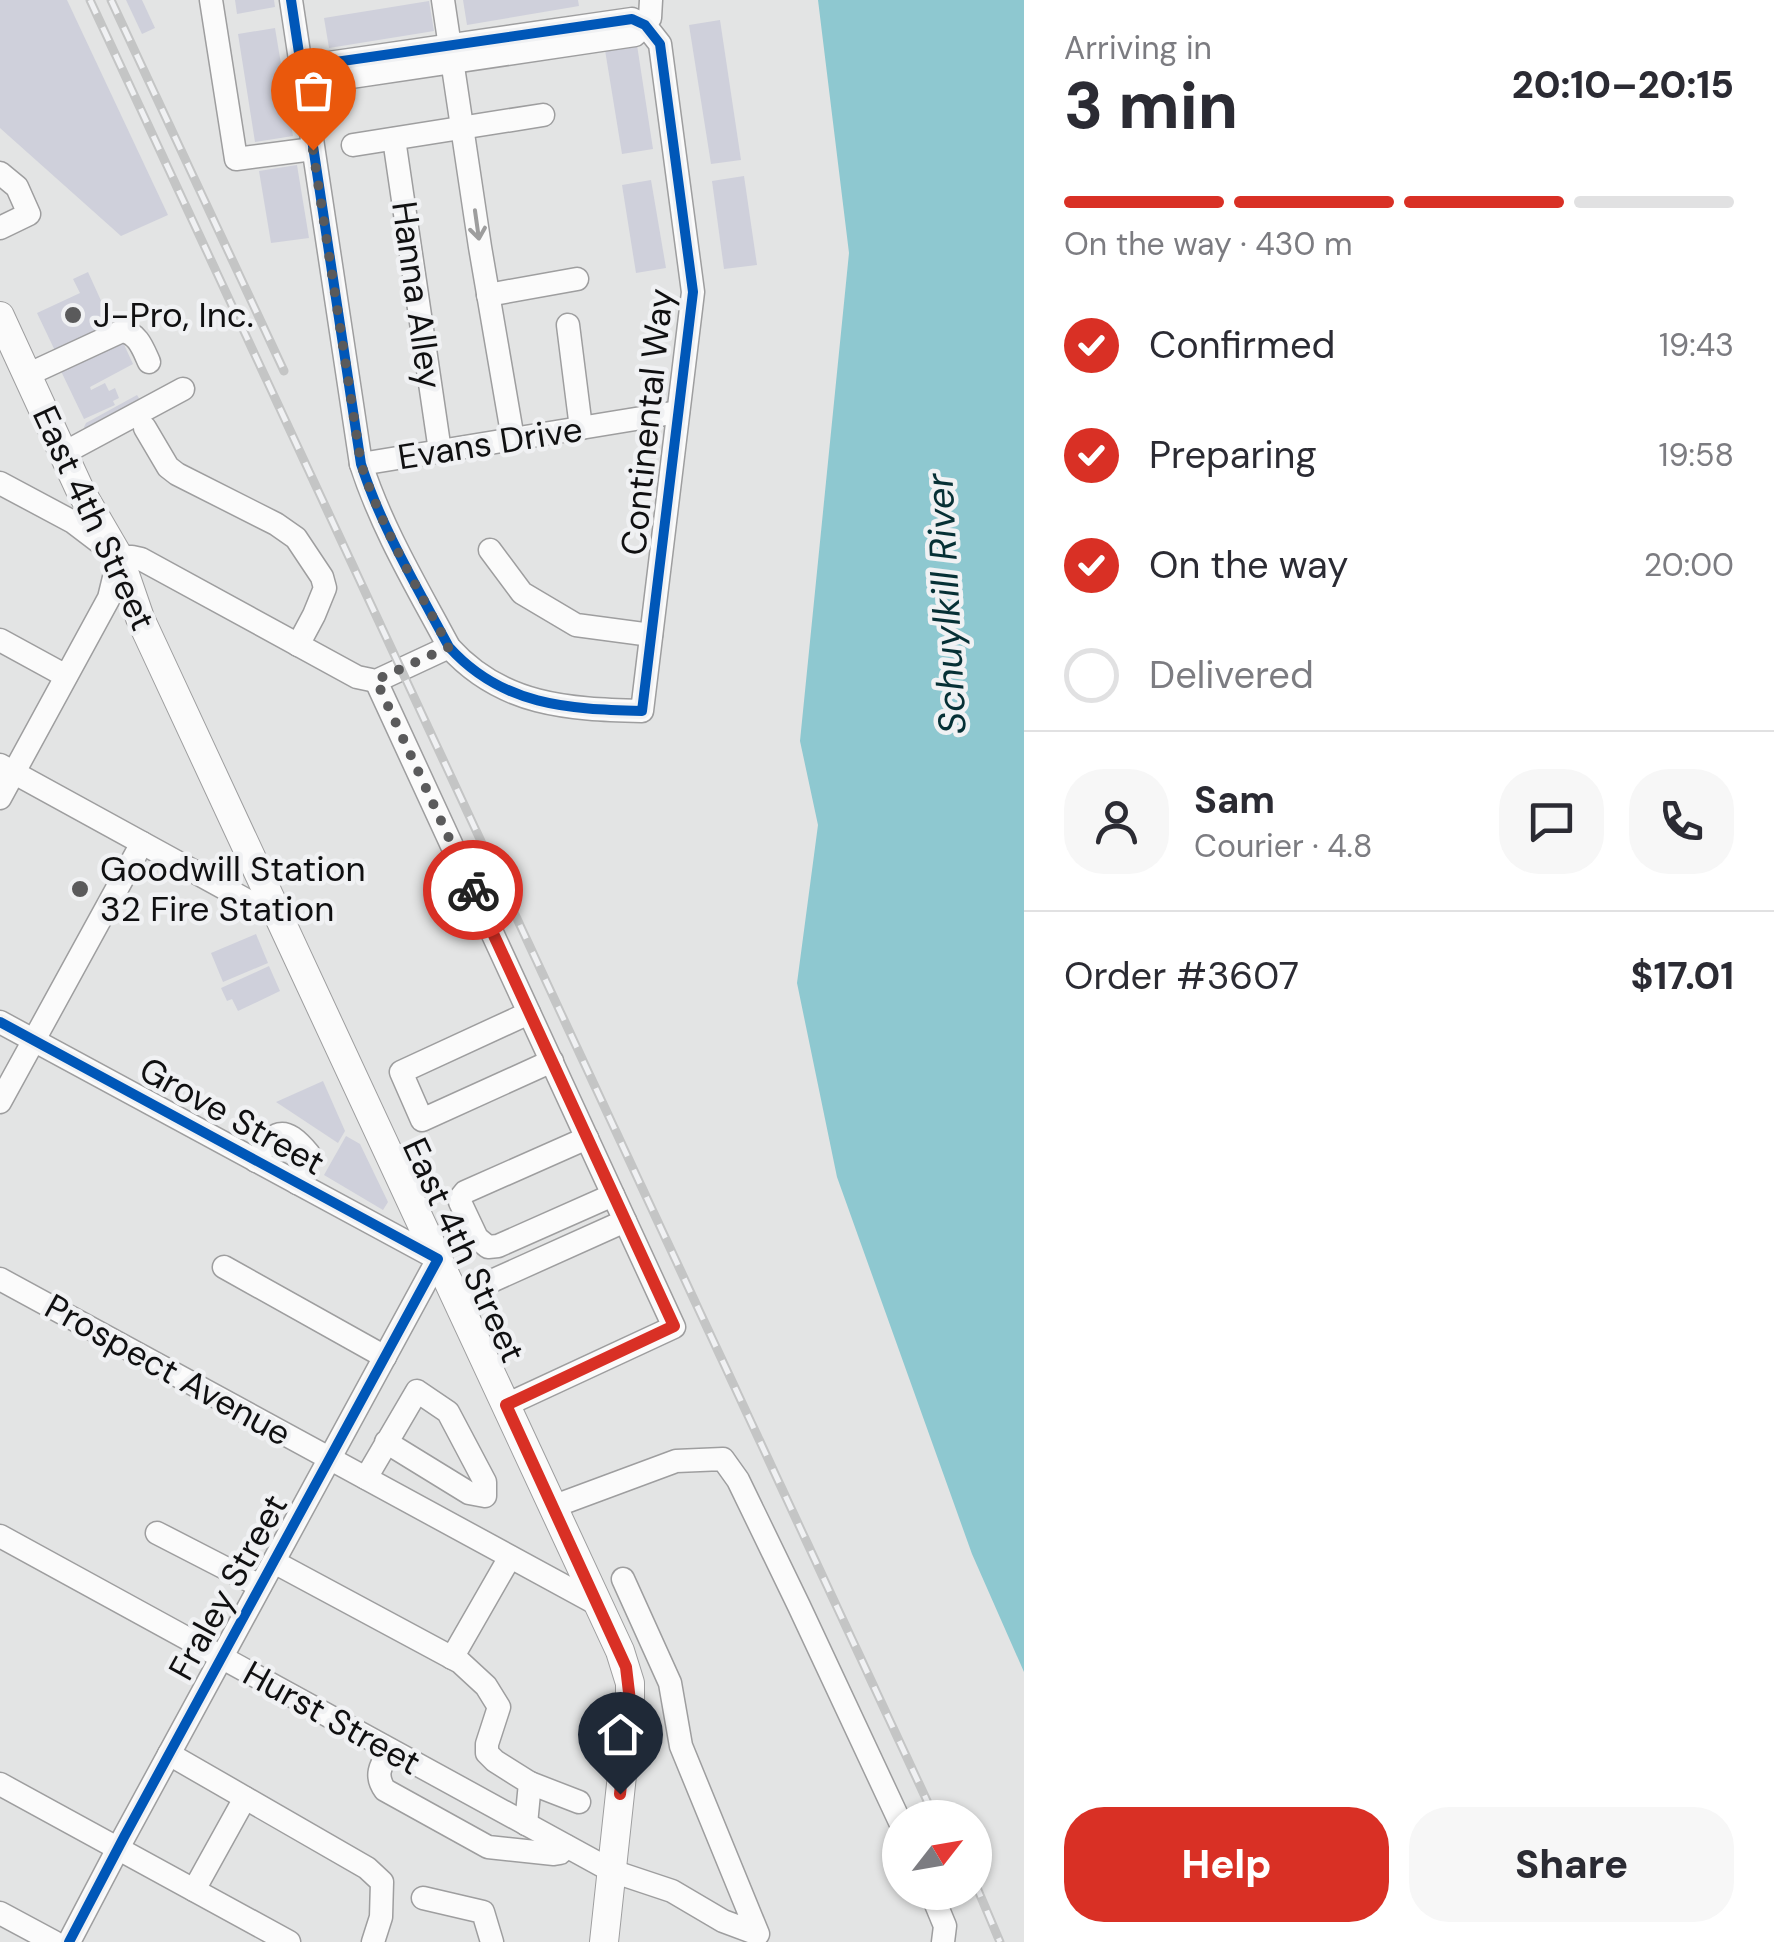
<!DOCTYPE html>
<meta charset="utf-8">
<style>
:root{--surface:#fff;--page:#f7f7f7;--text:#2b2b33;--muted:#7c7c81;--line:#e1e1e2;--accent:#d93025}
body{margin:0;font-family:"DM Sans",sans-serif;background:var(--page);color:var(--text);height:100vh;display:flex;flex-direction:column;font-size:38px;white-space:nowrap}
*{box-sizing:border-box;margin:0}
p{font-size:32px;color:var(--muted)}
.icon{flex:none;width:55px;height:55px;fill:none;stroke:currentColor;stroke-width:2;stroke-linecap:round;stroke-linejoin:round}
.map{position:relative;flex:1;overflow:hidden}
.sheet{display:flex;flex-direction:column;background:var(--surface);width:750px}
.sheet>*{flex:none}
.needle{width:65px;rotate:59deg}
.buttons{position:absolute;left:882px;top:1800px;display:grid;gap:20px}
.buttons a{display:grid;place-items:center;width:110px;height:110px;border-radius:50%;background:var(--surface);box-shadow:0 2px 8px #0004;font-size:50px}
.pin{position:absolute;display:grid;place-items:center;width:85px;height:85px;color:#fff;margin:-102px -42px;border-radius:50% 50% 50% 0;rotate:-45deg;box-shadow:0 0 10px #0007}
.pin .icon{rotate:45deg}
.courier{position:absolute;display:grid;place-items:center;width:100px;height:100px;margin:-50px;border:8px solid #d93025;border-radius:50%;background:#fff;color:#222;box-shadow:0 2px 12px #0007}
.summary em{font-style:normal;font-weight:800}
.summary div{display:flex;flex-direction:column-reverse}
.summary{display:flex;align-items:center;justify-content:space-between;height:170px;padding:0 40px}
h1{font-size:65px;font-weight:800;line-height:75px}
.bar{display:grid;grid-template-columns:repeat(4,1fr);gap:15px 10px;align-content:center;height:120px;padding:0 40px}
.bar i{height:12px;border-radius:8px;background:var(--line)}
.bar .on{background:var(--accent)}
.bar p{grid-column:span 4}
.line{display:flex;align-items:center;gap:25px;padding:0 40px;border-top:2px solid var(--line)}
.line div{flex:1}
.round{display:grid;place-items:center;flex:none;width:105px;height:105px;border-radius:40px;background:var(--page)}
ol{padding:0 40px;list-style:none}
li{display:flex;align-items:center;gap:30px;height:110px}
li p{margin-inline-start:auto}
li .icon{padding:10px;border-radius:50%;background:var(--accent);color:#fff;stroke-width:4}
li:last-child{color:var(--muted)}
li i{width:55px;height:55px;border:5px solid var(--line);border-radius:50%}
.primary-button{display:flex;gap:20px;margin-top:auto;padding:20px 40px}
.primary-button a{flex:1;height:115px;border-radius:40px;background:var(--accent);color:#fff;font-size:40px;font-weight:800;line-height:115px;text-align:center}
.primary-button a+a{background:var(--page);color:var(--text)}
main{display:flex;flex:1;min-height:0}
.map>svg:first-child{display:block}
.water{fill:#8ec8d0}
.building{fill:#cfd0db}
.lines{fill:none;stroke-linecap:round;stroke-linejoin:round}
.minor-casing{stroke:#9e9e9f;stroke-width:25}
.major-casing{stroke:#9e9e9f;stroke-width:30}
.minor{stroke:#fbfbfb;stroke-width:22}
.major{stroke:#fbfbfb;stroke-width:28}
.rail-casing{stroke:#c4c5c5;stroke-width:9}
.rail{stroke:#f0f1f3;stroke-width:5;stroke-dasharray:15;stroke-linecap:butt}
.cycleway-casing{stroke:#f0f1f3;stroke-width:16}
.cycleway{stroke:#0057b8;stroke-width:10}
.oneway{stroke:#9d9d9d}
.done{stroke:#5a5a5b;stroke-width:10;stroke-dasharray:0 18}
.route{stroke:#d93025;stroke-width:12}
.poi-dot{fill:#5a5a5b;stroke:#f0f1f3;stroke-width:4}
.labels{text-anchor:middle;stroke-width:9;stroke-linejoin:round;paint-order:stroke}
.street-label{font-size:35px;fill:#101011;stroke:#f0f1f3}
.poi-label{font-size:35px;fill:#101011;stroke:#f0f1f3;text-anchor:start}
.water-label{font-size:38px;font-style:italic;fill:#063035;stroke:#f0f1f3}
</style>
<main>
<div class="map">
<svg width="1024" height="1942" viewBox="0 0 1024 1942">
<rect width="100%" height="100%" fill="#e3e4e4"/>
<polygon class="water" points="818,0 1024,0 1024,1672 972,1554 837,1177 797,983 818,825 800,741 849,253"/>
<g class="building">
<polygon points="0,0 67,0 168,215 121,236 0,128"/>
<polygon points="126,0 142,0 155,28 142,34"/>
<polygon points="235,0 274,0 275,7 237,14"/>
<polygon points="463,0 578,0 579,6 467,25"/>
<polygon points="429,1 434,31 329,48 324,18"/>
<polygon points="720,20 741,160 711,164 689,25"/>
<polygon points="275,28 293,136 255,142 238,34"/>
<polygon points="637,45 653,149 622,154 605,50"/>
<polygon points="297,165 309,238 271,243 259,171"/>
<polygon points="744,176 757,265 724,269 712,181"/>
<polygon points="651,180 666,268 636,273 622,185"/>
<polygon points="88,272 108,316 95,323 102,336 58,357 37,313 80,293 73,279"/>
<polygon points="121,338 133,364 90,387 91,390 105,383 109,391 115,388 119,398 113,401 115,405 84,419 59,367"/>
<polygon points="137,395 142,403 88,436 84,427 86,423"/>
<polygon points="256,934 268,963 223,982 211,953"/>
<polygon points="269,966 280,991 238,1011 232,999 227,1001 221,988"/>
<polygon points="323,1081 345,1131 338,1143 276,1102"/>
<polygon points="346,1136 360,1144 388,1202 383,1210 324,1175"/>
</g>
<g class="lines">
<g class="minor-casing">
<g id="minor">
<polyline points="211,0 236,159 313,149"/>
<path d="M291 0 361 464C382 529 417 587 449 647 502 706 568 709 642 711L693 292 660 44 645 25 632 19 301 67"/>
<polyline points="443,0 480,247 513,439"/>
<polyline points="304,84 635,35 650,18 651,0"/>
<polyline points="394,139 440,451"/>
<polyline points="353,145 543,115"/>
<polyline points="0,173 17,187 29,214 0,228"/>
<polyline points="488,295 577,279"/>
<polyline points="568,325 581,428"/>
<path d="M27 375 122 331C138 333 143 349 149 362"/>
<polyline points="145,428 168,467 177,474 276,524 296,538 322,577 325,588 314,615 298,645"/>
<polyline points="64,453 183,389"/>
<polyline points="361,464 678,412"/>
<polyline points="0,483 73,522 119,557 132,557 141,559 357,677 376,681 449,647"/>
<polyline points="490,550 522,593 576,625 651,635"/>
<polyline points="0,640 66,676"/>
<polyline points="376,681 674,1327 506,1405"/>
<polyline points="0,765 279,918"/>
<polyline points="0,798 109,598 119,557"/>
<polyline points="529,1013 401,1072 422,1120 552,1061"/>
<polyline points="0,1022 438,1259 124,1837 69,1942"/>
<polyline points="0,1102 142,843"/>
<polyline points="587,1138 465,1192 461,1197 460,1202 477,1238 488,1247 498,1246 613,1195"/>
<path d="M256 1161C274 1130 283 1123 309 1154L297 1183"/>
<polyline points="224,1267 385,1357"/>
<polyline points="0,1279 599,1605"/>
<polyline points="456,1297 625,1221"/>
<polyline points="366,1478 417,1391 448,1412 485,1482 485,1496 469,1493 386,1442"/>
<polyline points="552,1507 676,1461 723,1459 738,1480 799,1606 900,1822"/>
<polyline points="157,1533 260,1586"/>
<polyline points="0,1536 612,1871 672,1891 723,1921 758,1934 681,1746 670,1683 623,1579"/>
<polyline points="274,1562 460,1662 486,1686 499,1707 487,1744 487,1753 495,1761 530,1783 526,1824"/>
<polyline points="452,1658 510,1557"/>
<path d="M390 1750C381 1765 374 1775 385 1790L488 1847 554 1854 560 1853 566 1846"/>
<polyline points="169,1754 367,1868 382,1882 381,1917 373,1942"/>
<polyline points="530,1783 579,1802"/>
<polyline points="0,1784 289,1942"/>
<polyline points="194,1890 245,1798"/>
<polyline points="931,1892 945,1926 943,1942"/>
<polyline points="423,1898 483,1912 492,1942"/>
<polyline points="0,1913 54,1942"/>
</g>
</g>
<g class="major-casing">
<polyline id="major" points="0,316 80,490 119,557 140,618 620,1651 630,1683 630,1701 604,1942"/>
</g>
<use href="#minor" class="minor"/>
<use href="#major" class="major"/>
<g class="rail-casing">
<g id="rail">
<polyline points="90,0 935,1818"/>
<polyline points="111,0 284,371"/>
<polyline points="975,1883 1000,1942"/>
</g>
</g>
<use href="#rail" class="rail"/>
<g class="cycleway-casing">
<g id="cycleway">
<path d="M291 0 361 464C382 529 417 587 449 647 502 706 568 709 642 711L693 292 660 44 645 25 632 19 301 67"/>
<polyline points="0,1022 438,1259 124,1837 69,1942"/>
</g>
</g>
<use href="#cycleway" class="cycleway"/>
</g>
<defs><path id="oneway-shaft" d="M-6 0H5M1.5-3L5.5 0L1.5 3" fill="none" stroke-width="1.6" stroke-linecap="round" stroke-linejoin="round" transform="scale(2.5)"/></defs>
<use class="oneway" href="#oneway-shaft" transform="translate(477 225) rotate(82)"/>
<g class="lines">
<path class="done" d="M313 150 361 464C382 529 417 587 449 647L376 680 473 890"/>
<polyline class="route" points="473,890 674,1326 506,1405 626,1667 630,1701 620,1794"/>
</g>
<g class="poi-dot">
<circle cx="73" cy="315" r="10"/>
<circle cx="80" cy="889" r="10"/>
</g>
<g class="labels">
<g class="street-label">
<text transform="translate(417 295) rotate(82)" y="12">Hanna Alley</text>
<text transform="translate(647 422) rotate(-84)" y="12">Continental Way</text>
<text transform="translate(490 443) rotate(-9)" y="12">Evans Drive</text>
<text transform="translate(94 518) rotate(65)" y="12">East 4th Street</text>
<text transform="translate(232 1116) rotate(29)" y="12">Grove Street</text>
<text transform="translate(464 1250) rotate(65)" y="12">East 4th Street</text>
<text transform="translate(168 1370) rotate(29)" y="12">Prospect Avenue</text>
<text transform="translate(228 1587) rotate(-61)" y="12">Fraley Street</text>
<text transform="translate(332 1718) rotate(29)" y="12">Hurst Street</text>
</g>
<g class="poi-label">
<text x="93" y="327">J-Pro, Inc.</text>
<text x="100" y="881">Goodwill Station<tspan x="100" dy="40">32 Fire Station</tspan></text>
</g>
<g class="water-label">
<text transform="translate(946 604) rotate(-93)" y="13">Schuylkill River</text>
</g>
</g>
</svg>
<div class="buttons">
<a><svg class="needle" viewBox="-14 -14 28 28"><path d="M0-13l5 13h-10z" fill="#e53935"/><path d="M0 13l5-13h-10z" fill="#7c7c81"/></svg></a>
</div>
<div class="pin" style="left:313px;top:150px;background:#ea580c"><svg class="icon" aria-label="bag" viewBox="0 0 24 24"><path d="M5 8h14l-1 12H6zM9 8a3 3 0 0 1 6 0"/></svg></div>
<div class="pin" style="left:620px;top:1794px;background:#1f2937"><svg class="icon" aria-label="home" viewBox="0 0 24 24"><path d="M3 11l9-7 9 7M6 9v11h12V9"/></svg></div>
<div class="courier" style="left:473px;top:890px"><svg class="icon" aria-label="bike" viewBox="0 0 24 24"><circle cx="6" cy="16" r="4"/><circle cx="18" cy="16" r="4"/><path d="M6 16l4-8h5l3 8M10 8l3 8H6M13 5h3"/></svg></div>
</div>
<section class="sheet">
<div class="summary"><div><h1>3 min</h1><p>Arriving in</p></div><em>20:10–20:15</em></div>
<div class="bar"><i class="on"></i><i class="on"></i><i class="on"></i><i></i><p>On the way · 430 m</p></div>
<ol>
<li><svg class="icon" aria-label="check" viewBox="0 0 24 24"><path d="M5 12l5 5 9-10"/></svg>Confirmed<p>19:43</p></li>
<li><svg class="icon" aria-label="check" viewBox="0 0 24 24"><path d="M5 12l5 5 9-10"/></svg>Preparing<p>19:58</p></li>
<li><svg class="icon" aria-label="check" viewBox="0 0 24 24"><path d="M5 12l5 5 9-10"/></svg>On the way<p>20:00</p></li>
<li><i></i>Delivered</li>
</ol>
<div class="line" style="height:180px"><a class="round"><svg class="icon" aria-label="person" viewBox="0 0 24 24"><circle cx="12" cy="8" r="4"/><path d="M4 21q1-7 8-7t8 7"/></svg></a><div><b>Sam</b><p>Courier · 4.8</p></div><a class="round"><svg class="icon" aria-label="chat" viewBox="0 0 24 24"><path d="M4 5h16v11H9l-5 4z"/></svg></a><a class="round"><svg class="icon" aria-label="phone" viewBox="0 0 24 24"><path d="M5 4h4l2 5-3 2q2 4 5 5l2-3 5 2v4C11 20 4 13 5 4z"/></svg></a></div>
<div class="line" style="height:130px"><div>Order #3607</div><b>$17.01</b></div>
<div class="primary-button"><a>Help</a><a>Share</a></div>
</section>
</main>
